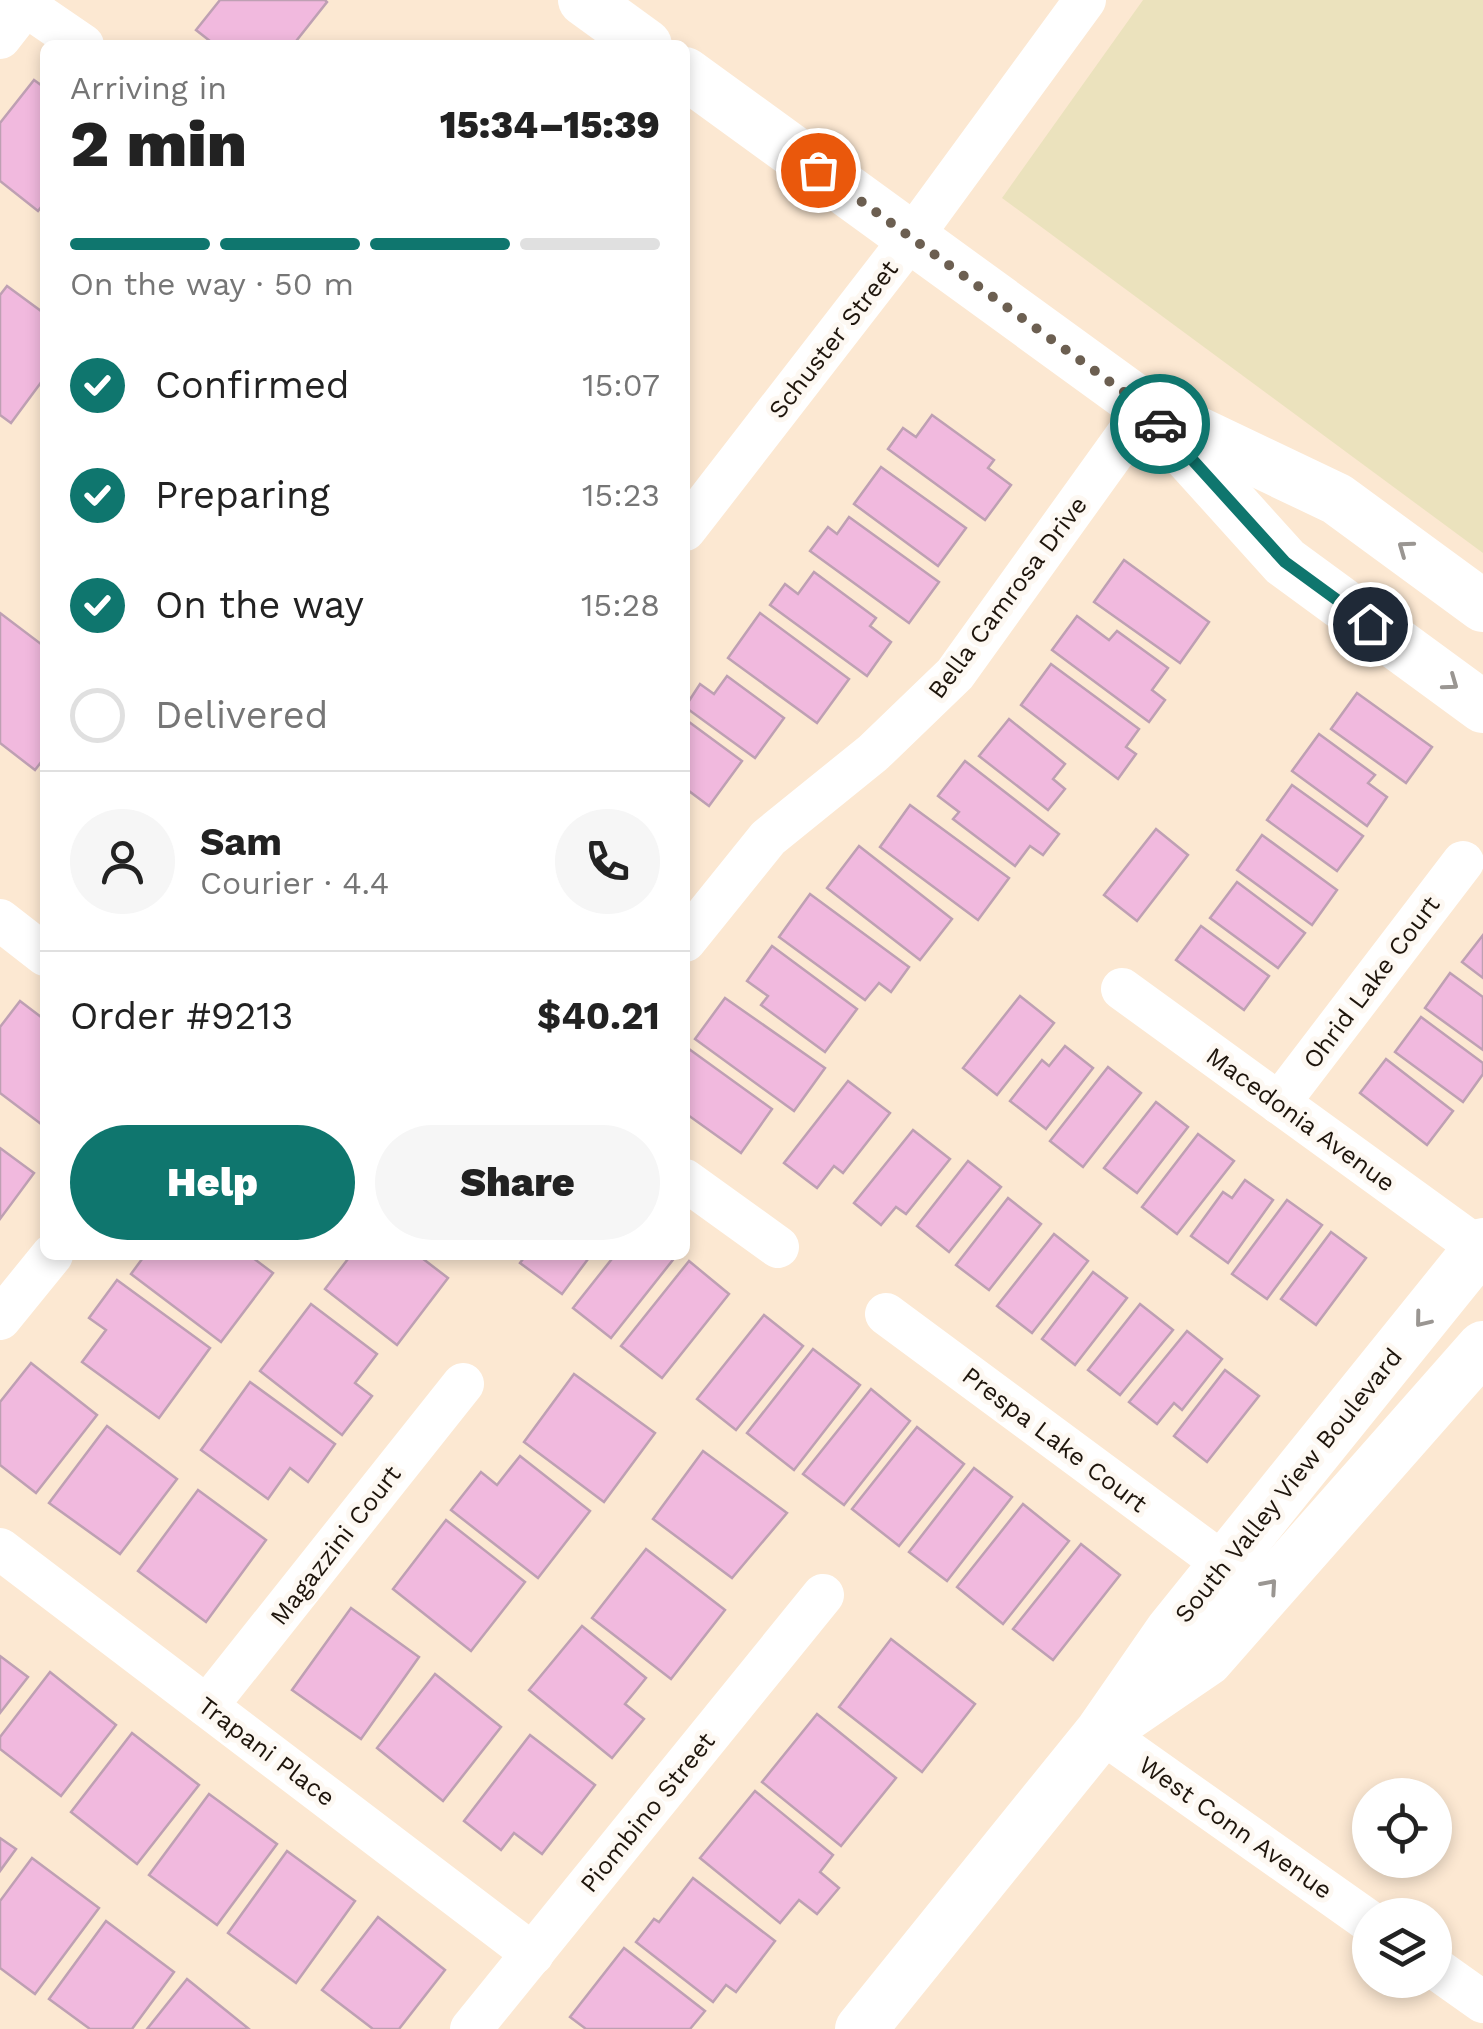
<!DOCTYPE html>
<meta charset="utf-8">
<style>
:root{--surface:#fff;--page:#f6f6f6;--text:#222;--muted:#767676;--line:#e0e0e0;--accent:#0f766e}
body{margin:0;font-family:"Work Sans",sans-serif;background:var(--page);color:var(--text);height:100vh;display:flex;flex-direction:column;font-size:38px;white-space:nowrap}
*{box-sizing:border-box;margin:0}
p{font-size:32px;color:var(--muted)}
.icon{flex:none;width:55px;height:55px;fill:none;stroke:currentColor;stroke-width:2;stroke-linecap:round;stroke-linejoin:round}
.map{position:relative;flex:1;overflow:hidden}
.details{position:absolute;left:40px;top:40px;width:650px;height:1220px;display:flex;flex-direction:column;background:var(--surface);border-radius:15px;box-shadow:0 5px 15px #0003}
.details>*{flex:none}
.tools{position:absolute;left:1352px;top:1778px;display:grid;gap:20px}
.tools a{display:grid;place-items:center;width:100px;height:100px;border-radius:50%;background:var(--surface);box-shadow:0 5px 15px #0003;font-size:50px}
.pin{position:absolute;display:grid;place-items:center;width:85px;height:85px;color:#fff;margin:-42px;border:5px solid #fff;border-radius:50%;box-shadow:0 2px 10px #0007}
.courier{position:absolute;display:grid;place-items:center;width:100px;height:100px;margin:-50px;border:8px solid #0f766e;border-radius:50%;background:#fff;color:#222;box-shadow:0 2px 12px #0007}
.summary em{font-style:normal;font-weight:800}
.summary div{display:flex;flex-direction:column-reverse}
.summary{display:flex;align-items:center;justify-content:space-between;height:170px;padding:0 30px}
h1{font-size:65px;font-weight:800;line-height:75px}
.bar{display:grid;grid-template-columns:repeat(4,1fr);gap:15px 10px;align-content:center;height:120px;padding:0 30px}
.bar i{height:12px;border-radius:8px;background:var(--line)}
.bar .current{background:var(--accent)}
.bar p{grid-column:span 4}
.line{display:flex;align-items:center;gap:25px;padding:0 30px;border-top:2px solid var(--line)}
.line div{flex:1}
.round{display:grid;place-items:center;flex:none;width:105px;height:105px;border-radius:52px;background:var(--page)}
ol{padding:0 30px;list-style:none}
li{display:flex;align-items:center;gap:30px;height:110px}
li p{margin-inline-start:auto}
li .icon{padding:10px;border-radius:50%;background:var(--accent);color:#fff;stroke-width:4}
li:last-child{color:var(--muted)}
li i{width:55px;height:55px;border:5px solid var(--line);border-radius:50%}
.action{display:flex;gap:20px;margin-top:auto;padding:20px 30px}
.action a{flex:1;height:115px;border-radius:60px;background:var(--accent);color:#fff;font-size:40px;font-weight:800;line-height:115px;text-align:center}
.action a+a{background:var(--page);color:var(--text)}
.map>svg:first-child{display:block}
.sand{fill:#ebe2bd}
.building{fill:#f1b9de;stroke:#bea0b3;stroke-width:2.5}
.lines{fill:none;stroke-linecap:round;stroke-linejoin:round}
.minor{stroke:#fff;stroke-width:42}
.major{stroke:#fff;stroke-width:52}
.oneway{stroke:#9a9692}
.done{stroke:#6c5f51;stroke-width:10;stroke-dasharray:0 18}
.route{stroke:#0f766e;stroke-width:12}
.labels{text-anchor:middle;stroke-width:10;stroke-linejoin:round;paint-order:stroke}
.street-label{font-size:25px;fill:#1e150c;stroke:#fdf8f2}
</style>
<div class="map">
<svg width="1483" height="2029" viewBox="0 0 1483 2029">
<rect width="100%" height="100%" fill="#fce8d2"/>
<polygon class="sand" points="1143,0 1483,0 1483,553 1002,198"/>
<g class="building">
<polygon points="220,0 325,0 327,2 293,45 215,45 196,30"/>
<polygon points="34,80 45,88 45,202 38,211 0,181 0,123"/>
<polygon points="7,286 45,314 45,377 11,423 0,415 0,295"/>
<polygon points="932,415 994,460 988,468 1011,485 985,520 888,449 903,428 916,437"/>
<polygon points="881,467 966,528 938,566 854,504"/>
<polygon points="849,517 939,582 909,623 810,551 828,527 837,534"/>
<polygon points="1124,560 1209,622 1180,663 1094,602"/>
<polygon points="814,572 876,618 870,626 891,642 867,676 770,605 785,584 798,594"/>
<polygon points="0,613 45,647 45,757 35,770 0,743"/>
<polygon points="760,613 849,679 817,723 728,658"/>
<polygon points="1077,616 1109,640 1117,631 1168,668 1152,690 1165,700 1149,722 1052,650"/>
<polygon points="1051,664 1139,729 1126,747 1136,754 1118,779 1021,705"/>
<polygon points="727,676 784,718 755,758 685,707 700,684 714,694"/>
<polygon points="1357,693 1432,747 1406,783 1331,729"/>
<polygon points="685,719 742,761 709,806 685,788"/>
<polygon points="1009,719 1065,764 1053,779 1065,789 1048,810 979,756"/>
<polygon points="1319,734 1375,775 1368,783 1387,797 1367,826 1292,771"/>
<polygon points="965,761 1059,834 1043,855 1030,846 1015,866 953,819 959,812 938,796"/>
<polygon points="1292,785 1363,836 1337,871 1267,820"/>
<polygon points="910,805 1009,878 978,920 880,847"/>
<polygon points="1156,829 1188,855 1137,921 1104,895"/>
<polygon points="1262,835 1337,890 1312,925 1237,870"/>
<polygon points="859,846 952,919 920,960 827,888"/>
<polygon points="1237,882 1305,933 1278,968 1210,918"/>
<polygon points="810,894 909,967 891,992 879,983 865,1000 779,937"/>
<polygon points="1201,926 1269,976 1244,1010 1176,960"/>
<polygon points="1483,935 1483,978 1462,962"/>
<polygon points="772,946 857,1009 825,1052 761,1005 768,996 747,981"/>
<polygon points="1450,973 1483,997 1483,1050 1425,1008"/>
<polygon points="1020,996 1054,1023 997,1095 963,1068"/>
<polygon points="725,998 825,1068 794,1111 695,1039"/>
<polygon points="20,1001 45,1020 45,1127 0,1093 0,1027"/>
<polygon points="1421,1017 1483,1063 1483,1074 1463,1102 1395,1052"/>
<polygon points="1065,1046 1093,1068 1046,1129 1010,1101 1042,1060 1049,1066"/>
<polygon points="689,1049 772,1109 741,1153 685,1113"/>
<polygon points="1386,1059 1453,1111 1427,1145 1360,1093"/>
<polygon points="1108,1067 1141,1093 1083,1167 1050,1141"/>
<polygon points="848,1081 890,1113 843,1173 834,1166 817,1188 784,1163"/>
<polygon points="1156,1102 1188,1127 1137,1193 1104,1168"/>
<polygon points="913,1130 950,1159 906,1214 896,1207 881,1225 854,1203"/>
<polygon points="1198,1134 1234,1161 1177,1234 1142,1207"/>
<polygon points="0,1148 34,1173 0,1219"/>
<polygon points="968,1161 1001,1187 949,1252 917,1226"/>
<polygon points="1245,1180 1273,1200 1228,1263 1191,1236 1223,1192 1232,1198"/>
<polygon points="1008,1198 1041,1224 989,1290 956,1265"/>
<polygon points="1287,1200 1322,1225 1267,1299 1232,1274"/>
<polygon points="1331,1232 1366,1258 1316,1325 1281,1299"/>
<polygon points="1054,1234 1088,1261 1032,1333 997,1306"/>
<polygon points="145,1255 249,1255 273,1273 221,1342 131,1274"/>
<polygon points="351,1255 418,1255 448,1278 397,1345 325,1289"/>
<polygon points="526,1255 591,1255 562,1294 520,1263"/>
<polygon points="615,1255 676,1256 611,1338 573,1308"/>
<polygon points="689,1261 729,1294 662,1378 621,1346"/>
<polygon points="1093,1272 1127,1298 1075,1365 1042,1339"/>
<polygon points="117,1280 210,1348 159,1418 82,1362 106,1330 89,1318"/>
<polygon points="311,1304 377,1354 355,1383 372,1396 342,1435 260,1371"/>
<polygon points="1140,1304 1173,1330 1120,1395 1088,1370"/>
<polygon points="764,1315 803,1346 736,1430 697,1399"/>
<polygon points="1187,1331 1222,1359 1182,1410 1174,1403 1157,1424 1129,1402"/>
<polygon points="813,1349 860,1385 794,1470 747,1433"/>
<polygon points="31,1363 97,1415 36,1493 0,1465 0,1402"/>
<polygon points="1225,1370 1259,1396 1207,1462 1174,1436"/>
<polygon points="574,1374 655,1433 604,1502 524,1442"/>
<polygon points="250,1382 335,1444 308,1482 290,1468 268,1499 201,1450"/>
<polygon points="871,1389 910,1421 844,1505 803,1474"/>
<polygon points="107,1426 177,1479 120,1554 49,1503"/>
<polygon points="917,1427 964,1464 899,1546 852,1509"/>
<polygon points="703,1451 787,1513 732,1578 653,1519"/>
<polygon points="520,1456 590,1511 538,1578 451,1510 481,1472 497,1485"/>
<polygon points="974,1468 1012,1497 947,1581 909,1552"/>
<polygon points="198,1490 266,1540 206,1622 138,1571"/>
<polygon points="1023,1504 1069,1541 1003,1624 957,1587"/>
<polygon points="446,1520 525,1582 471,1651 393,1589"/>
<polygon points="1081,1544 1120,1575 1053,1660 1013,1629"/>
<polygon points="646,1549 725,1610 671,1679 592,1618"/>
<polygon points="351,1608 419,1657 361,1739 292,1690"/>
<polygon points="582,1626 646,1678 625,1704 644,1719 612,1758 529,1690"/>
<polygon points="891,1639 975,1704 922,1772 839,1707"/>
<polygon points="0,1656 28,1677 0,1713"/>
<polygon points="50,1672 116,1725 61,1796 0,1749 0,1737"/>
<polygon points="435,1674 501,1727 443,1801 377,1748"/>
<polygon points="817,1714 896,1778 841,1846 762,1782"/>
<polygon points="132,1733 199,1785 137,1864 71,1812"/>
<polygon points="530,1735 595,1785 542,1854 514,1833 501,1850 464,1821"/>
<polygon points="755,1791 833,1855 820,1872 839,1888 817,1914 799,1900 780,1923 700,1858"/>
<polygon points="209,1794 277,1844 217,1925 149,1875"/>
<polygon points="0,1838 16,1849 0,1871"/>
<polygon points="287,1851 355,1901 296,1983 228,1933"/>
<polygon points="32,1858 99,1908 35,1994 0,1968 0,1901"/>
<polygon points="693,1878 775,1941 736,1992 726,1985 713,2002 636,1942 654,1919 659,1922"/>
<polygon points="378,1917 445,1970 399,2029 373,2029 322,1990"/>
<polygon points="106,1921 174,1972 132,2029 90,2029 49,1999"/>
<polygon points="624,1948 705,2011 690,2029 586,2029 570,2017"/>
<polygon points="187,1979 249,2029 147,2029"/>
</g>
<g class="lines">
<g class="minor">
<polyline points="17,0 83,45"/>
<polyline points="0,38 25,6"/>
<polyline points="685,530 911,238 1085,0"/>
<polyline points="0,920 45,955"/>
<polyline points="685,941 768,838 873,753 955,674 1146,408"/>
<polyline points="1122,989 1479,1248"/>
<polyline points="1279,1103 1463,862"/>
<polyline points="685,1180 778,1247"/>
<polyline points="886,1314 1224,1564"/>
<polyline points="0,1319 52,1255"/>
<polyline points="0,1549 533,1954"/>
<polyline points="207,1706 463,1384"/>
<polyline points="1101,1732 1370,1922"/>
<polyline points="1435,1968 1483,2002"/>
<polyline points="471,2029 823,1595"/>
</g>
<g class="major">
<polyline points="584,0 646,45"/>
<polyline points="685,73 1146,408 1337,499 1483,606"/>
<polyline points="1164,428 1285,562 1483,707"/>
<polyline points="1128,1714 1207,1660 1483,1347"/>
<polyline points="861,2029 1101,1732 1171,1631 1483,1244"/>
</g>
</g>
<defs><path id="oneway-chevron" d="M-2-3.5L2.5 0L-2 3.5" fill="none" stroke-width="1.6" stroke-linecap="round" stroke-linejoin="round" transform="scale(2.5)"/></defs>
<g class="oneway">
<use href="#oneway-chevron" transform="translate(1405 548) rotate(-144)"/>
<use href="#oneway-chevron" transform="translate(1451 683) rotate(36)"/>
<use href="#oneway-chevron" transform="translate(1422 1320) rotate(129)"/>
<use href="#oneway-chevron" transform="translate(1270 1586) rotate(-49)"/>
</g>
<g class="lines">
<polyline class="done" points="818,170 1146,408 1160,424"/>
<polyline class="route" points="1160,424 1285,562 1370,624"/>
</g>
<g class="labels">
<g class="street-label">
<text transform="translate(833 339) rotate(-52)" y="9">Schuster Street</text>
<text transform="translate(1007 597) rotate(-53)" y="9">Bella Camrosa Drive</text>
<text transform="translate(1371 982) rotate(-53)" y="9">Ohrid Lake Court</text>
<text transform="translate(1301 1119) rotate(36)" y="9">Macedonia Avenue</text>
<text transform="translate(1055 1439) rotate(37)" y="9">Prespa Lake Court</text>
<text transform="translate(1288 1485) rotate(-51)" y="9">South Valley View Boulevard</text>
<text transform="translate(335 1545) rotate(-52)" y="9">Magazzini Court</text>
<text transform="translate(267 1751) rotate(37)" y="9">Trapani Place</text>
<text transform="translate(647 1812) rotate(-51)" y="9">Piombino Street</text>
<text transform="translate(1236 1827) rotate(35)" y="9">West Conn Avenue</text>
</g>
</g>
</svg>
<div class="tools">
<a><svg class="icon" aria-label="locate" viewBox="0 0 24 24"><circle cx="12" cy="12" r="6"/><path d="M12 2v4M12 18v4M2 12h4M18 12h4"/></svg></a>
<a><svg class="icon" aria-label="layers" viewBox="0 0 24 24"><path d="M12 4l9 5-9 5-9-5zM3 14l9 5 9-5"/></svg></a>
</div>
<div class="pin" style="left:818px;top:170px;background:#ea580c"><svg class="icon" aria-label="bag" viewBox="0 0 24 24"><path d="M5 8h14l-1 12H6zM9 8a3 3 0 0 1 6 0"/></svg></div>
<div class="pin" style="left:1370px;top:624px;background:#1f2937"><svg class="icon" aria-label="home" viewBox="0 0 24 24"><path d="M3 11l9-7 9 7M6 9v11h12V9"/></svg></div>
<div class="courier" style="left:1160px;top:424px"><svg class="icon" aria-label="car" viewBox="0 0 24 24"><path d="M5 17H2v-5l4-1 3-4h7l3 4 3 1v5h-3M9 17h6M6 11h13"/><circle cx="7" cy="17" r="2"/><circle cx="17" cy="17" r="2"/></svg></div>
<section class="details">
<div class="summary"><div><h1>2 min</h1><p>Arriving in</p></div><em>15:34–15:39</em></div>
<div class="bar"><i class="current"></i><i class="current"></i><i class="current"></i><i></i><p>On the way · 50 m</p></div>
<ol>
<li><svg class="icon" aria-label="check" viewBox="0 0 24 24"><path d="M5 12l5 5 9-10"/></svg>Confirmed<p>15:07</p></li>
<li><svg class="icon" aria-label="check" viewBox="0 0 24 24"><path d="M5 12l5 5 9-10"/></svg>Preparing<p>15:23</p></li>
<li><svg class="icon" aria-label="check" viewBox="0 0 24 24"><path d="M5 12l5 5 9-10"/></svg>On the way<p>15:28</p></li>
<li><i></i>Delivered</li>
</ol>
<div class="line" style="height:180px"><a class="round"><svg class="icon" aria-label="person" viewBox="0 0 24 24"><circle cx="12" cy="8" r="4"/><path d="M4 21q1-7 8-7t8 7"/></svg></a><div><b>Sam</b><p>Courier · 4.4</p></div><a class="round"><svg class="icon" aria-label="phone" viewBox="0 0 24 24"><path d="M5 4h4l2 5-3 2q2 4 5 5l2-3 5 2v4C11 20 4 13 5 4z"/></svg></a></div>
<div class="line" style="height:130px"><div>Order #9213</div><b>$40.21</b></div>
<div class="action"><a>Help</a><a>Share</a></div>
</section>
</div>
